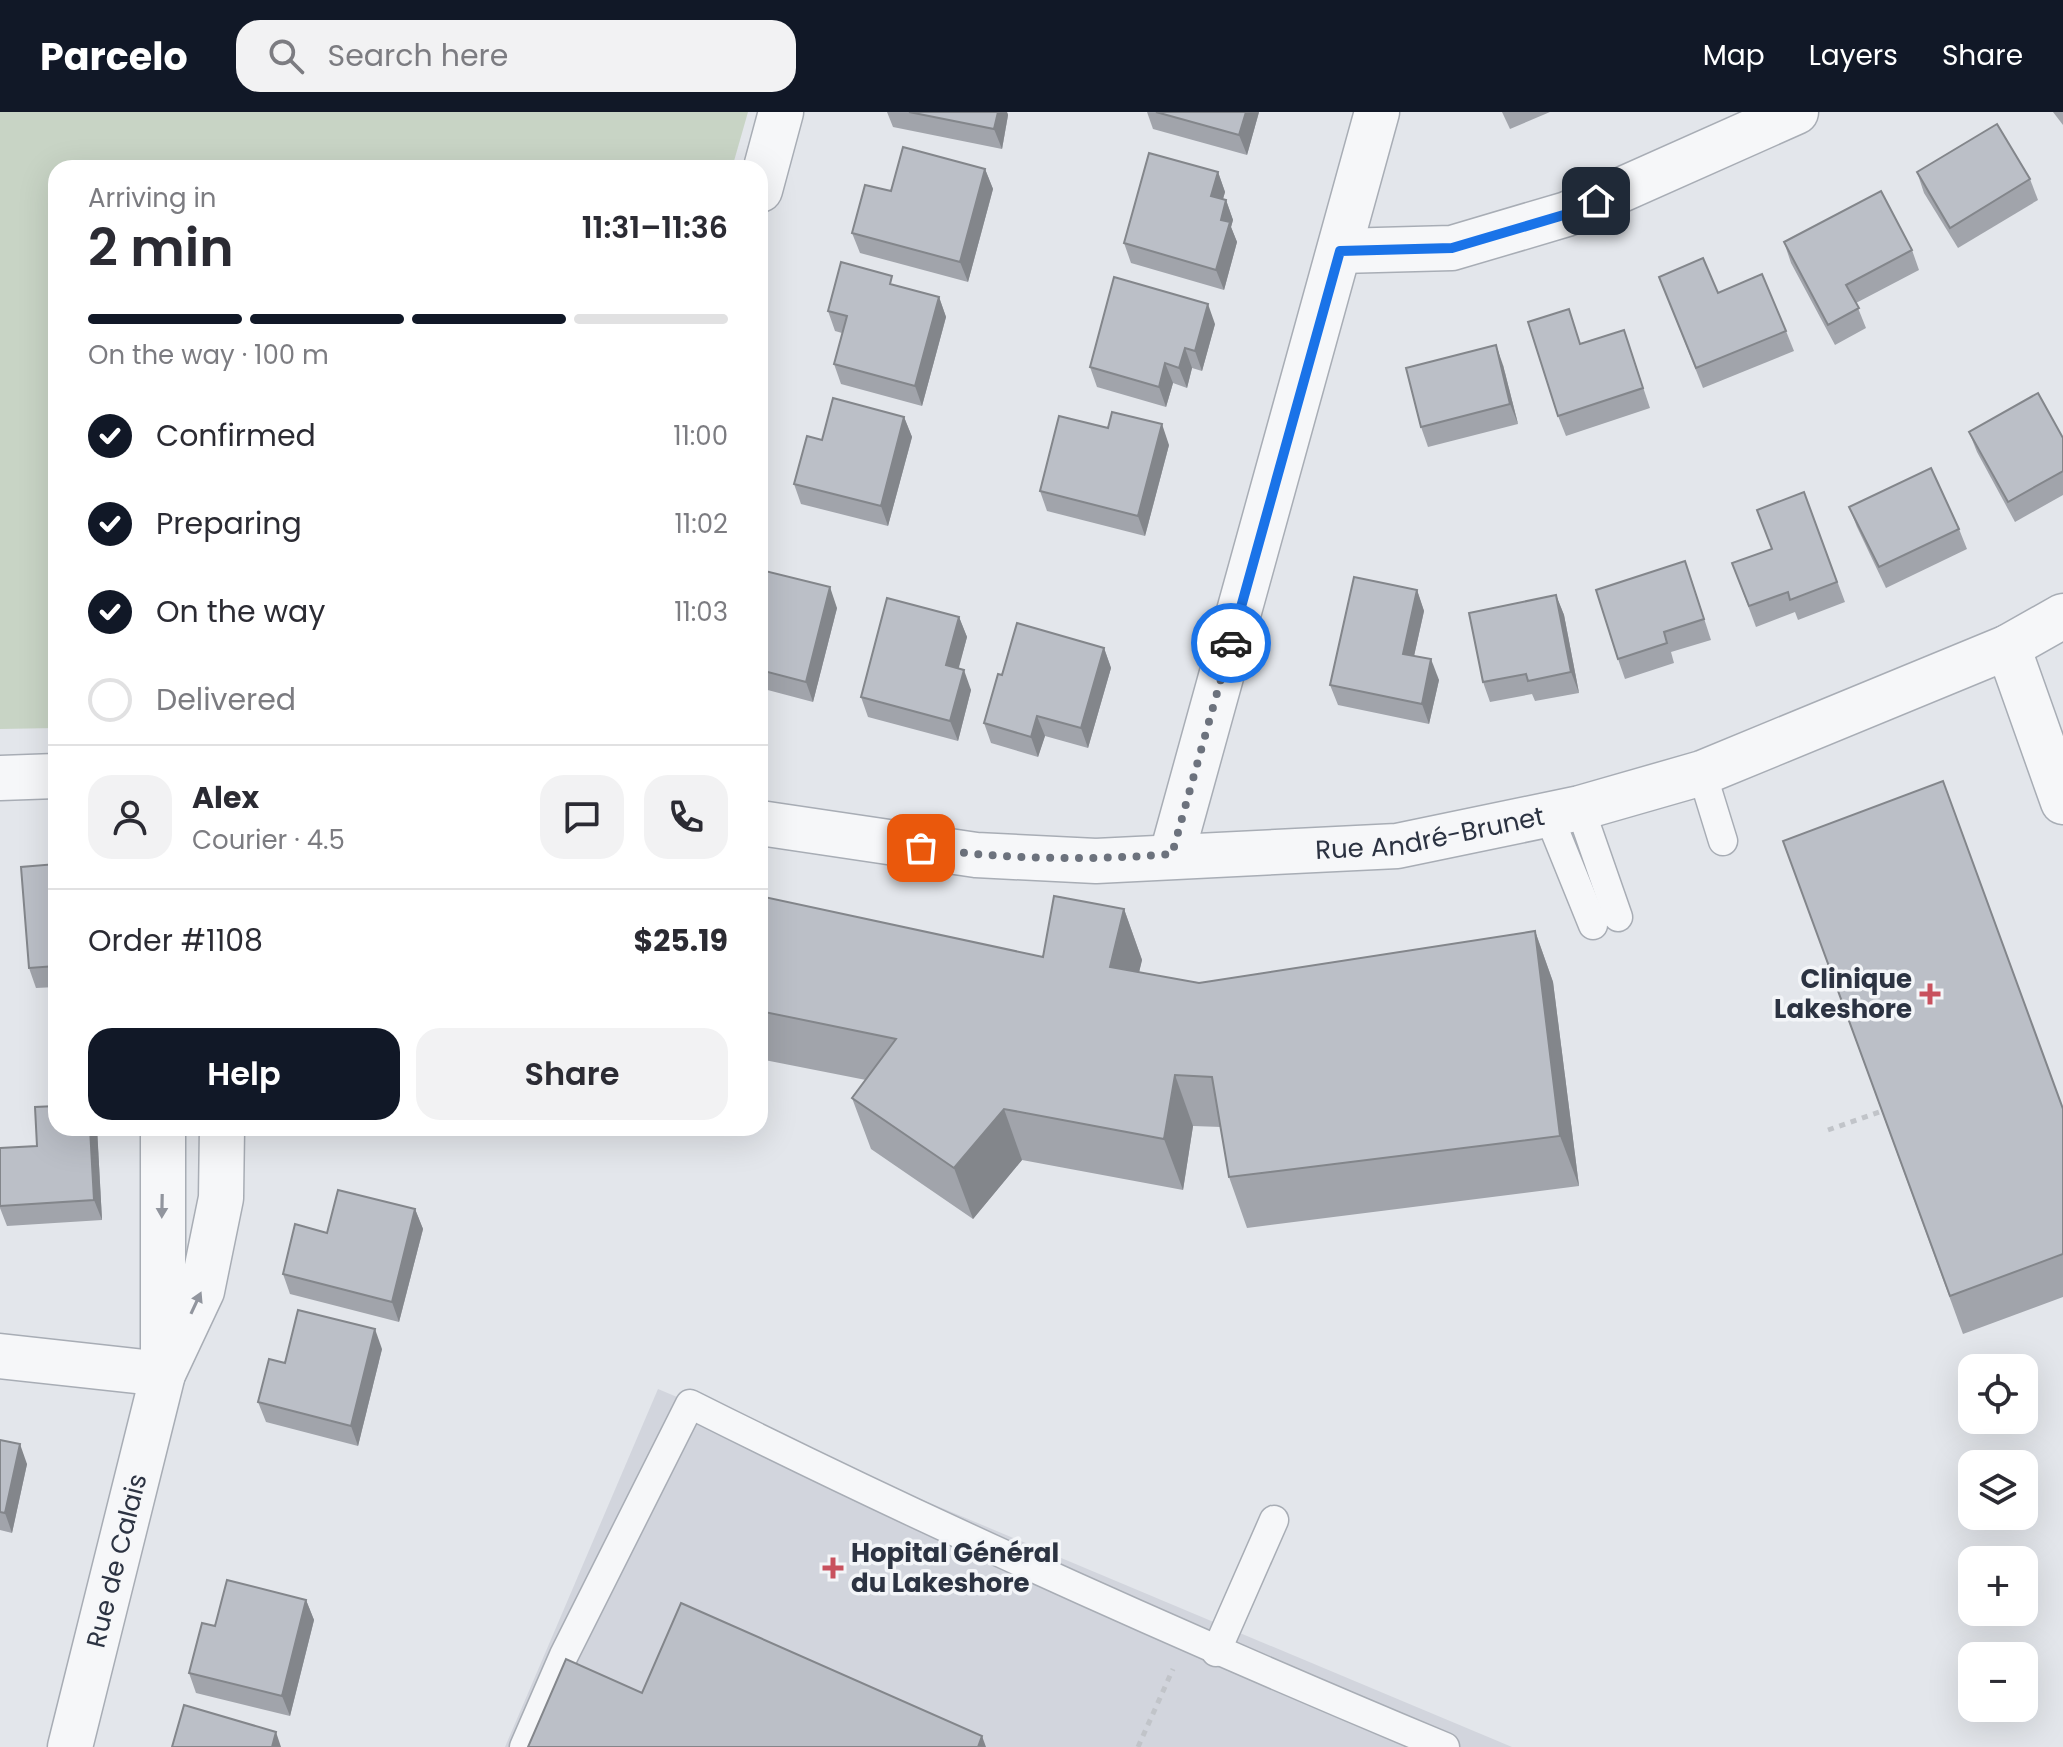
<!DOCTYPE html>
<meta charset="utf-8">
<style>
:root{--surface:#fff;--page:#f2f2f3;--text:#2b2b33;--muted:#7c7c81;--line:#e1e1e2;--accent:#111827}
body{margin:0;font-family:Poppins,sans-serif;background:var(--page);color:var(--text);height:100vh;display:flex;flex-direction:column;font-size:30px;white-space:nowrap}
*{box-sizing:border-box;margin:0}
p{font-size:26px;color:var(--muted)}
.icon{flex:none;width:44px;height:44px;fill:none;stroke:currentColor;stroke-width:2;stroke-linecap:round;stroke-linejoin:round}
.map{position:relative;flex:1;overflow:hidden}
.sheet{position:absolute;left:48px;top:48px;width:720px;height:976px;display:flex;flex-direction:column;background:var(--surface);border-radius:24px;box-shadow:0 8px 32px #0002}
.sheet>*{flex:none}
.buttons{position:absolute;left:1958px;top:1242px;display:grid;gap:16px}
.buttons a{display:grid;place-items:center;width:80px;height:80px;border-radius:16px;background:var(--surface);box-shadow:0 8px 32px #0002;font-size:40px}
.pin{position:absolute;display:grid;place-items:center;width:68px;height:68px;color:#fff;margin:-34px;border-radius:16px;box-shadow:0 4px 12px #0006}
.courier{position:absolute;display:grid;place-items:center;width:80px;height:80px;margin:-40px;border:6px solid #1a73e8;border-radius:50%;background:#fff;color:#222;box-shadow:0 2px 10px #0007}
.headline em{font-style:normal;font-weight:600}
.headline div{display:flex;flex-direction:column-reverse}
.headline{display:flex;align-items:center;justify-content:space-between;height:136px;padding:0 40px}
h1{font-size:52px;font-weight:600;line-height:60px}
.bar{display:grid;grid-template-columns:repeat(4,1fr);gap:12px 8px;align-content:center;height:96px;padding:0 40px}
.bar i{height:10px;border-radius:6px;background:var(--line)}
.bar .on{background:var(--accent)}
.bar p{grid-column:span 4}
.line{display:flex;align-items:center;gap:20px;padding:0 40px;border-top:2px solid var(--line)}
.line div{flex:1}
.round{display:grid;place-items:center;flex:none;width:84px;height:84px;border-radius:24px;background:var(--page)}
ol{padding:0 40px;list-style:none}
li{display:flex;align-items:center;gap:24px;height:88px}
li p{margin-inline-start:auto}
li .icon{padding:8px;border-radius:50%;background:var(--accent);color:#fff;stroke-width:4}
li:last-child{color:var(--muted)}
li i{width:44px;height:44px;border:4px solid var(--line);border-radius:50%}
.action{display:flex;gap:16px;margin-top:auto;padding:16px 40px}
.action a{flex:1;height:92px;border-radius:24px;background:var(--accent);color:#fff;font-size:32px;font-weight:600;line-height:92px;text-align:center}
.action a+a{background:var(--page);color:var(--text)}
header{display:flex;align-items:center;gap:48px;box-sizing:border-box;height:112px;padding:0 40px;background:var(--accent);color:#fff}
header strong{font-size:38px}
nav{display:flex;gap:44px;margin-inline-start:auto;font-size:28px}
.search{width:560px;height:72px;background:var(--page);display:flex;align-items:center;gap:20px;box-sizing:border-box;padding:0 28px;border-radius:24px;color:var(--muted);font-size:30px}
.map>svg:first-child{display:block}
.built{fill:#d2d5dd}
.green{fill:#c8d4c5}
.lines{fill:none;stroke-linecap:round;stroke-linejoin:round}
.service-casing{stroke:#a8adb5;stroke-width:31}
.minor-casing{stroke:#a8adb5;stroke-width:47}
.path{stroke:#c1c4c9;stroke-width:5;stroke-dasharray:6 6;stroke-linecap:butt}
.service{stroke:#f6f7f9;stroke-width:28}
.minor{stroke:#f6f7f9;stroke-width:44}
.wall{fill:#a1a4ab}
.shaded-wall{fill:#83868b}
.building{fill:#bbbfc7;stroke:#83868b;stroke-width:2}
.oneway{fill:#91959e}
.done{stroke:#6c727d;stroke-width:8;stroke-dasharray:0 14.4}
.route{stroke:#1a73e8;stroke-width:10}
.poi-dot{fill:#c8515e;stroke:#f3f5f8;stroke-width:3}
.labels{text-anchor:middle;stroke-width:7;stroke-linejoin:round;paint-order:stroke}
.street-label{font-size:26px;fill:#2c3342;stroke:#f3f5f8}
.poi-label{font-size:26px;font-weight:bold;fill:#2c3342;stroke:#f3f5f8;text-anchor:end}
</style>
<header>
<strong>Parcelo</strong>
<div class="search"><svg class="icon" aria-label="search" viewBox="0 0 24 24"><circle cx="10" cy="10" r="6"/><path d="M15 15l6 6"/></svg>Search here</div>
<nav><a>Map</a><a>Layers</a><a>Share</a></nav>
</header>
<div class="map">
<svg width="2063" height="1635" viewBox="0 0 2063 1635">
<rect width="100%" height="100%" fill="#e3e6eb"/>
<polygon class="built" points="658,1277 1512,1635 505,1635"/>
<polygon class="green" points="0,0 748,0 732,56 56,56 56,616 0,617"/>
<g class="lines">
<g class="service-casing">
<g id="service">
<polyline points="1702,661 1723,729"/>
<polyline points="1580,696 1618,805"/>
<polyline points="1548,702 1593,813"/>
<polyline points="1216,1540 1274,1408"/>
<path d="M524 1635 564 1543 690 1292C937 1416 1189 1528 1445 1635"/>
</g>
</g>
<g class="minor-casing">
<g id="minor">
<polyline points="760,78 781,0"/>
<polyline points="1340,139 1452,136 1567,102 1796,0"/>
<polyline points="2008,535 2063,690"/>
<polyline points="0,666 56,664"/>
<path id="s1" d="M760 711 976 743 1096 749 1397 734 1580 696 1702 661 2008 535 2063 504"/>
<polyline points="1172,742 1377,0"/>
<polyline points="163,1016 163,1252"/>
<polyline points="0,1244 163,1262"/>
<path id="s2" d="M70 1635 163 1262 202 1179 221 1086 222 1016"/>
</g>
</g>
<g class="path">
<polyline points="1828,1018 1882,999"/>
<polyline points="1138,1635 1173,1557"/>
</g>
<use href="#service" class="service"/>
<use href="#minor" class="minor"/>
</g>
<g class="wall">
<polygon points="887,0 1007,0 1008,3 1002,37 893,15"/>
<polygon points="1147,0 1259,0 1247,43 1153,17"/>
<polygon points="1502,0 1550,0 1510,17"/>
<polygon points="2053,0 2063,0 2063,13"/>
<polygon points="985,57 993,77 968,170 860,141 852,121 891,79"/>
<polygon points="1218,60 1225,80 1223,87 1226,88 1233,108 1231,115 1237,130 1224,178 1131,151 1124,131"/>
<polygon points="1917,60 2030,67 2038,88 1958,136 1924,81"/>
<polygon points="1784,130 1912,138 1919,158 1856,191 1866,216 1835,233 1791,151"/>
<polygon points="1659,165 1718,181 1786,219 1794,239 1703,276"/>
<polygon points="895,173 939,185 946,205 922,294 841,272 834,252 842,221 835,219 828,199"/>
<polygon points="1215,212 1202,259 1192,256 1187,276 1173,271 1166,295 1097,275 1090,255"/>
<polygon points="1624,218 1650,296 1566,324 1558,304 1581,231"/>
<polygon points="1503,253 1518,312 1428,335 1421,315"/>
<polygon points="904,305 912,325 888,414 801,392 794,372"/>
<polygon points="1969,320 2063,326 2063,383 2015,410 1977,340"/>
<polygon points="1169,333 1145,424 1047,399 1040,379"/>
<polygon points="1804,380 1845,490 1798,508 1795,500 1756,515 1732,451 1771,437"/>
<polygon points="1849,395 1959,417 1967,437 1886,476 1857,415"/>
<polygon points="760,462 837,496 813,590 760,576"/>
<polygon points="1692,469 1711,528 1671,540 1674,551 1625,567 1618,547"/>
<polygon points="1417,478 1424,499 1414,544 1439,568 1429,612 1338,593 1330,573"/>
<polygon points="1556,483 1564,503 1579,581 1535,589 1532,582 1490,590 1483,570"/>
<polygon points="959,505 967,525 958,557 971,578 958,629 868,605 861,585"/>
<polygon points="1104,536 1111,556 1088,636 1045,624 1038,645 991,631 984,611 1002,563"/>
<polygon points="1783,729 2063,997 2063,1185 1963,1222"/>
<polygon points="56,752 56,875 36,876 29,856"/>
<polygon points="760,784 1043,845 1124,797 1142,848 1139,860 1199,871 1535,819 1553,870 1579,1074 1247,1116 1229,1065 1221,1015 1193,1014 1183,1078 1022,1048 973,1107 871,1037 852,986 866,968 760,947"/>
<polygon points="97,1016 102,1108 7,1114 0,1096 0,1036 37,1034"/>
<polygon points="415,1097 423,1117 399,1210 290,1182 283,1162 327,1121"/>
<polygon points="382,1237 358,1334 266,1310 258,1290 285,1251"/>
<polygon points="0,1328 27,1352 12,1421 0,1418"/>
<polygon points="306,1488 314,1508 290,1604 196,1581 189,1561 215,1514"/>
</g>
<g class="shaded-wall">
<polygon points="998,0 1007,0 1008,3 1002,37 994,17"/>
<polygon points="1246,0 1259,0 1247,43 1239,23"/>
<polygon points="985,57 993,77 968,170 960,150"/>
<polygon points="1218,60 1225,80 1218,104 1211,84"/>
<polygon points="1226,88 1233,108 1231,115 1237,130 1224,178 1216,158 1221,108"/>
<polygon points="939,185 946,205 922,294 915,274"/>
<polygon points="1208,192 1215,212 1202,259 1195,239"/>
<polygon points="1496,233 1503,253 1518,312 1510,292"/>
<polygon points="1185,236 1192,256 1187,276 1179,256"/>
<polygon points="1165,251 1173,271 1166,295 1159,275"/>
<polygon points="904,305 912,325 888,414 881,394"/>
<polygon points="1162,312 1169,333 1145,424 1138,404"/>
<polygon points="830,475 837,496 813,590 806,570"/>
<polygon points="1417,478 1424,499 1410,562 1403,542"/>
<polygon points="1556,483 1564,503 1579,581 1571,560"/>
<polygon points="959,505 967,525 954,574 946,553"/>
<polygon points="1104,536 1111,556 1088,636 1081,616"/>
<polygon points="1431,547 1439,568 1429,612 1422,592"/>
<polygon points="964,558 971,578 958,629 950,609"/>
<polygon points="1037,604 1045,624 1038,645 1031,625"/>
<polygon points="1124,797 1142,848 1128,906 1110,855"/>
<polygon points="1535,819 1553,870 1579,1074 1560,1024"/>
<polygon points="1175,963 1193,1014 1183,1078 1164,1027"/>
<polygon points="1004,997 1022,1048 973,1107 954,1056"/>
<polygon points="90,1016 97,1016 102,1108 94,1088"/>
<polygon points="415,1097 423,1117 399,1210 392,1190"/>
<polygon points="375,1217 382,1237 358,1334 351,1314"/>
<polygon points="20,1332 27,1352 12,1421 5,1401"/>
<polygon points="306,1488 314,1508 290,1604 282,1584"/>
<polygon points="276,1620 281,1635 272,1635"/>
<polygon points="982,1624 986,1635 978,1635"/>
</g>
<g class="building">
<polygon points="909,0 998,0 994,17"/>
<polygon points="1156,0 1246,0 1239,23"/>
<polygon points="1997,12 2030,67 1950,116 1917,60"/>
<polygon points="903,35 985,57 960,150 852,121 865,73 891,79"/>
<polygon points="1149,41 1218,60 1211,84 1226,88 1221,108 1230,110 1216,158 1124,131"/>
<polygon points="1881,79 1912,138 1846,173 1859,196 1828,213 1784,130"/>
<polygon points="1703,146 1718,181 1762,162 1786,219 1696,256 1659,165"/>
<polygon points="841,150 892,164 890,172 939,185 915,274 834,252 847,204 828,199"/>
<polygon points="1114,165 1208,192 1195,239 1185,236 1179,256 1165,251 1159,275 1090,255"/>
<polygon points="1569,197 1580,232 1624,218 1643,276 1558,304 1528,210"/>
<polygon points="1496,233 1510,292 1421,315 1406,256"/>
<polygon points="2038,281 2063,326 2063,359 2008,390 1969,320"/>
<polygon points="833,286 904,305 881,394 794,372 807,324 822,328"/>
<polygon points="1112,300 1162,312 1138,404 1040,379 1059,304 1108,316"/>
<polygon points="1931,356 1959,417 1879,455 1849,395"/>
<polygon points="1804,380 1837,470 1790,488 1788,480 1749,494 1732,451 1772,437 1757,398"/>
<polygon points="1685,449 1704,507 1664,520 1667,531 1618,547 1596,478"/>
<polygon points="761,458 830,475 806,570 760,558 760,462"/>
<polygon points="1354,465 1417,478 1403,542 1431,547 1422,592 1330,573"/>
<polygon points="1556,483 1571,560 1528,569 1526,562 1483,570 1469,501"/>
<polygon points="887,486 959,505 946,553 964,558 950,609 861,585"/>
<polygon points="1017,511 1104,536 1081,616 1037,604 1031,625 984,611 998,562 1002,563"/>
<polygon points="1943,669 2063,997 2063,1142 1950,1184 1783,729"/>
<polygon points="56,752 56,854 29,856 21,755"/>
<polygon points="760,784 1043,845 1054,784 1124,797 1110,855 1199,871 1535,819 1560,1024 1229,1065 1212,965 1175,963 1164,1027 1004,997 954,1056 852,986 896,927 760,899"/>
<polygon points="56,994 56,1016 90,1016 94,1088 0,1094 0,1036 37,1034 35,995"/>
<polygon points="338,1078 415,1097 392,1190 283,1162 295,1112 327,1121"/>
<polygon points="298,1198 375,1217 351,1314 258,1290 269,1247 285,1251"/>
<polygon points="0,1328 20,1332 5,1401 0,1400"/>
<polygon points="227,1468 306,1488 282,1584 189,1561 202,1511 215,1514"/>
<polygon points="681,1491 982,1624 978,1635 528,1635 566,1547 642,1581"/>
<polygon points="184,1593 276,1620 272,1635 172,1635"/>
</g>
<defs><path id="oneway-solid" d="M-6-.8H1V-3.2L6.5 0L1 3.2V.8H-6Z" transform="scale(2)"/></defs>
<g class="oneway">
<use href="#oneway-solid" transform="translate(162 1094) rotate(91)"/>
<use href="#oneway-solid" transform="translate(196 1191) rotate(-65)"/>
</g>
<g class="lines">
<path class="done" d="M921 736C1005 747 1087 749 1172 742L1231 531"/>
<polyline class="route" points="1231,531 1340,139 1452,136 1567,102 1596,89"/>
</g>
<g class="poi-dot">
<path d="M1926 870h8v8h8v8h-8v8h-8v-8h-8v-8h8z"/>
<path d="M829 1444h8v8h8v8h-8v8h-8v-8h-8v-8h8z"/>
</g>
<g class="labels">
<g class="street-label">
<text dy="9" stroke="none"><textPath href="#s1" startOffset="674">Rue André-Brunet</textPath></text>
<text dy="9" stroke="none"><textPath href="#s2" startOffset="192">Rue de Calais</textPath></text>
</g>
<g class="poi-label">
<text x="1912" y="876">Clinique<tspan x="1912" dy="30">Lakeshore</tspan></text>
<text x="851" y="1450" text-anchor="start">Hopital Général<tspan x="851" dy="30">du Lakeshore</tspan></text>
</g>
</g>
</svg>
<div class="buttons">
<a><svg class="icon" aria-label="locate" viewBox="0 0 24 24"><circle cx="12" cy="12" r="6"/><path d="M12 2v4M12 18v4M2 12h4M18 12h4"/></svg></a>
<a><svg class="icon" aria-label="layers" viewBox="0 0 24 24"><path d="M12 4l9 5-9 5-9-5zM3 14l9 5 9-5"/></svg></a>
<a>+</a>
<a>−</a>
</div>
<div class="pin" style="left:921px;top:736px;background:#ea580c"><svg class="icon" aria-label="bag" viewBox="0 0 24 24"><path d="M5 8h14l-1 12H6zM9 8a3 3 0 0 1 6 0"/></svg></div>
<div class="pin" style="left:1596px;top:89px;background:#1f2937"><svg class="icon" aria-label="home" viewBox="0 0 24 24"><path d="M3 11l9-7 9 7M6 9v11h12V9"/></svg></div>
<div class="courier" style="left:1231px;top:531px"><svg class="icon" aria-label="car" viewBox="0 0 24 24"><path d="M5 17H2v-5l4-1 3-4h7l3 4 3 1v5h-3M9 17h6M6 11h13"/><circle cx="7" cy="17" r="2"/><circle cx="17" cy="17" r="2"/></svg></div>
<section class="sheet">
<div class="headline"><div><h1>2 min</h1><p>Arriving in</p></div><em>11:31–11:36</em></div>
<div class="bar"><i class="on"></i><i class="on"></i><i class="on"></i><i></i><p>On the way · 100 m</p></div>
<ol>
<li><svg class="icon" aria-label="check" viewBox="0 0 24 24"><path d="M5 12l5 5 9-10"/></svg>Confirmed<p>11:00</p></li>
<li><svg class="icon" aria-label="check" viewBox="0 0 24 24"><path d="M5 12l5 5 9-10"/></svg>Preparing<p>11:02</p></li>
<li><svg class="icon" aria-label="check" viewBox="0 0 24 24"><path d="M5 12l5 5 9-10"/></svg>On the way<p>11:03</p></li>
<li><i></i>Delivered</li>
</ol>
<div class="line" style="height:144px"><a class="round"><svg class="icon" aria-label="person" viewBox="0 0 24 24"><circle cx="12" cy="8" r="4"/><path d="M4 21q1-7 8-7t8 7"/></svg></a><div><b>Alex</b><p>Courier · 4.5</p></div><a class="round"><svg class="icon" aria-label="chat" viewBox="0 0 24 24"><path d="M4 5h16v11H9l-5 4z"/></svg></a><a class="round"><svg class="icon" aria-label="phone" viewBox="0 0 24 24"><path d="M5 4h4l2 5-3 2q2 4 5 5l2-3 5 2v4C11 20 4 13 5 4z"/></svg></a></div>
<div class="line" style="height:104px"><div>Order #1108</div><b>$25.19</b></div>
<div class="action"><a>Help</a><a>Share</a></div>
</section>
</div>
